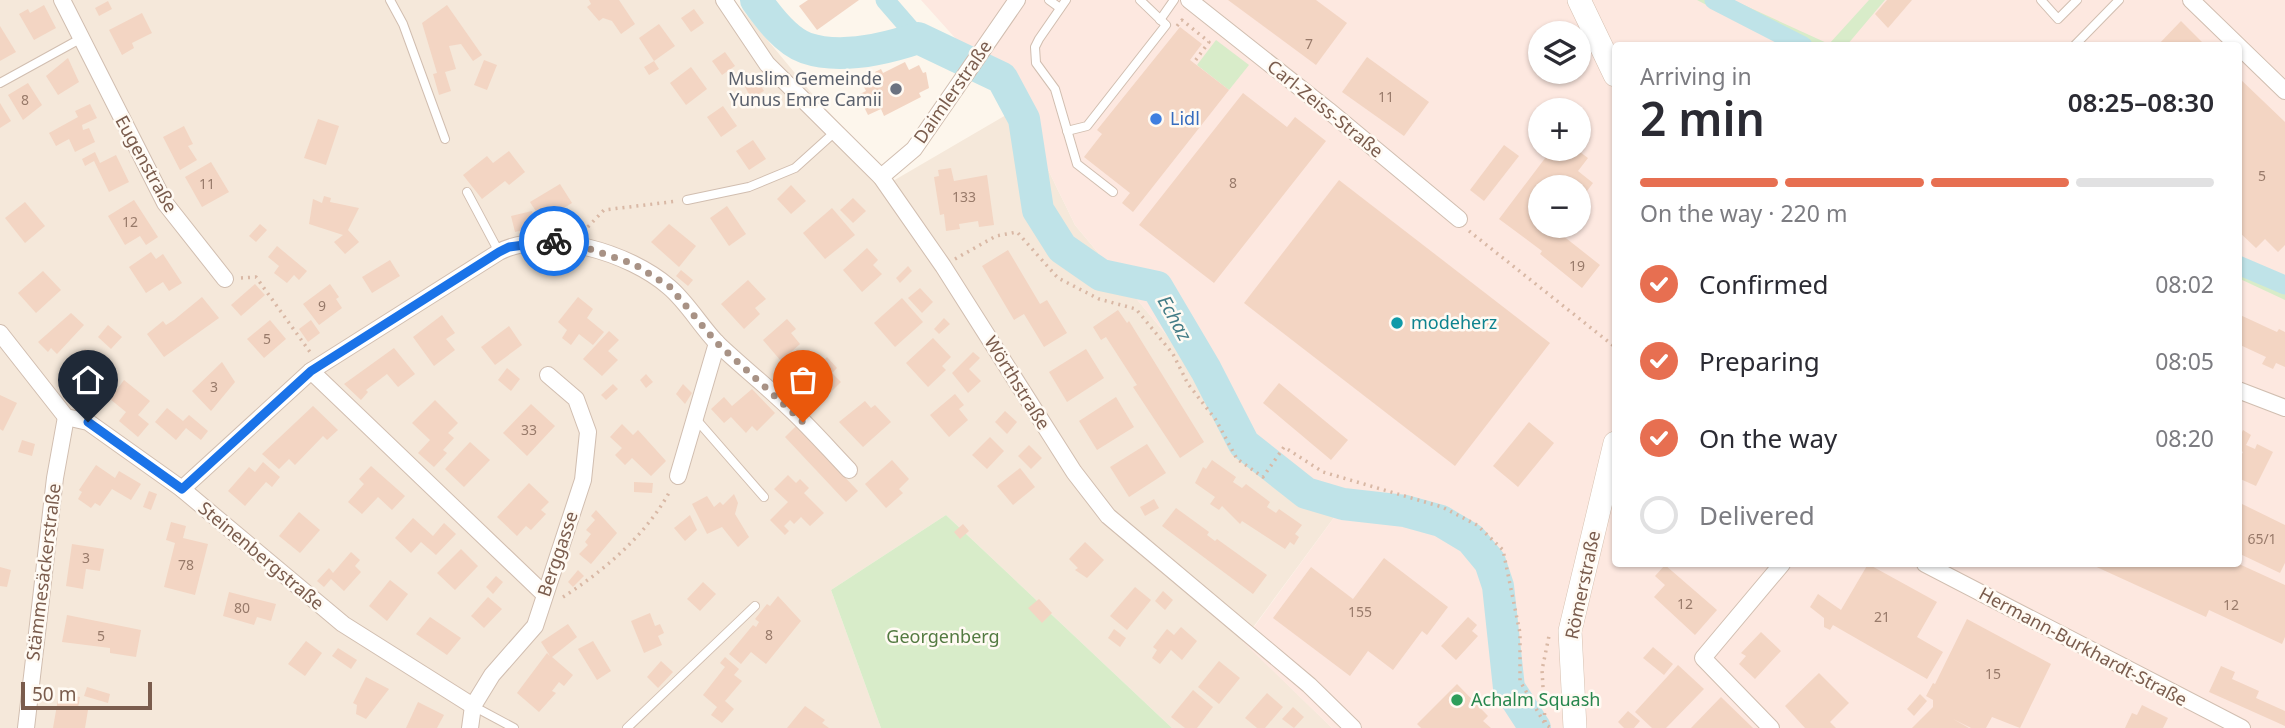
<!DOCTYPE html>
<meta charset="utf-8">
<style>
:root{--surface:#fff;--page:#f7f7f7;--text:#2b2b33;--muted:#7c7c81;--line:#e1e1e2;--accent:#e76f51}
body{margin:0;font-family:"Noto Sans",sans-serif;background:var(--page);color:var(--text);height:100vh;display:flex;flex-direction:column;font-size:26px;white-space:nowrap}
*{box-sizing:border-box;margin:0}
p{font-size:23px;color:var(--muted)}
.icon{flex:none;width:38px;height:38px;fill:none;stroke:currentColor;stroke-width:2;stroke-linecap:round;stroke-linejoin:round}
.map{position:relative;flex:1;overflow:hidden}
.sheet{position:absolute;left:1612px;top:42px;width:630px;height:525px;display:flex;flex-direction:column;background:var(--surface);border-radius:7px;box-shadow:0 2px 5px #0004}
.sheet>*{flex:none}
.buttons{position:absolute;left:1528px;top:21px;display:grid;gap:14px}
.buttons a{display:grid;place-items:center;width:63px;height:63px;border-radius:50%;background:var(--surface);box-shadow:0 2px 5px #0004;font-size:35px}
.scale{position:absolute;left:21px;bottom:18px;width:131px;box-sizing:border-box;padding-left:7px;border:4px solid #7a5c4d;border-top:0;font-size:19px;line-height:24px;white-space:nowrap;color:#7a5c4d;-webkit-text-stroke:5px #fffaf3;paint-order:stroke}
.pin{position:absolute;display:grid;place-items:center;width:60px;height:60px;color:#fff;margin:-72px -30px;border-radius:50% 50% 50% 0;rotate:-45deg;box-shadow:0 0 7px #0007}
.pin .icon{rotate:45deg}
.courier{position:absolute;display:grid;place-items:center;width:70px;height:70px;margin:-35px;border:5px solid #1a73e8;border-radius:50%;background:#fff;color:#222;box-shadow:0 2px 9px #0007}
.head em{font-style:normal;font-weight:600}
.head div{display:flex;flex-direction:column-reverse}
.head{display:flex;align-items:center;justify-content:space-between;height:119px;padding:0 28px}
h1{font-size:46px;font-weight:600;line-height:52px}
.bar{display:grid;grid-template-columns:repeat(4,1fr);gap:10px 7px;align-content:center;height:84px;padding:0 28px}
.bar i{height:9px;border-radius:5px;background:var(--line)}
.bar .active{background:var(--accent)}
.bar p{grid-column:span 4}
ol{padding:0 28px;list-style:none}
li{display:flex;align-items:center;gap:21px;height:77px}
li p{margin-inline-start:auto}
li .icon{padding:7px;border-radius:50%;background:var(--accent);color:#fff;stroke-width:4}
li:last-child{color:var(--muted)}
li i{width:38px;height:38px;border:4px solid var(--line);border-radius:50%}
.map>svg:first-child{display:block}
.residential{fill:#f5e8da}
.commercial{fill:#fde8e0;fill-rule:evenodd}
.green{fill:#d8ecc9}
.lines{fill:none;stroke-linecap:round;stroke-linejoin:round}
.canal{stroke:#bfe3e8;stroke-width:19}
.river{stroke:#bfe3e8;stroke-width:32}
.building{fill:#f3d5c3}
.service-casing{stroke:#d1beb0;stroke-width:10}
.minor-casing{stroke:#d1beb0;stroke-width:18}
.secondary-casing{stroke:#d6c0b0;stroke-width:24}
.path{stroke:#d9b8a5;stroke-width:3.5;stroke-dasharray:2 5;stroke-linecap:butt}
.service{stroke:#fff;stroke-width:8}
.minor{stroke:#fff;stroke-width:16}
.secondary{stroke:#fff;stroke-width:23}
.done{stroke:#a89285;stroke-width:7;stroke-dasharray:0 12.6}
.route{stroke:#1a73e8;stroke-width:9}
.worship-dot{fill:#6b7280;stroke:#fffaf3;stroke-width:2.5}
.shop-dot{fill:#3f7fe0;stroke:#fffaf3;stroke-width:2.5}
.culture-dot{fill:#0f9aa8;stroke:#fffaf3;stroke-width:2.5}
.leisure-dot{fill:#2e9e5b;stroke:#fffaf3;stroke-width:2.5}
.labels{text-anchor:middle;stroke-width:5;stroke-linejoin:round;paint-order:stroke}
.number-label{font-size:14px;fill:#987a6a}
.worship-label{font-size:18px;fill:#5b616d;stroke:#fffaf3;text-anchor:end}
.street-label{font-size:18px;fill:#7a5c4d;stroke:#fffaf3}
.shop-label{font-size:18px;fill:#366cbe;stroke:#fffaf3;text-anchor:start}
.culture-label{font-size:18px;fill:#0d838f;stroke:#fffaf3;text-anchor:start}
.park-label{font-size:18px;fill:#537a41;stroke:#fffaf3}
.leisure-label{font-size:18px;fill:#27864d;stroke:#fffaf3;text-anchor:start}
.water-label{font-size:19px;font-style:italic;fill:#437c86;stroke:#fffaf3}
</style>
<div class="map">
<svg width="2285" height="728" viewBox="0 0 2285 728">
<rect width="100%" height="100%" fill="#fdf6ec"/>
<polygon class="residential" points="0,0 734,0 814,96 893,181 1018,108 1075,225 1264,452 1341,508 1243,641 1332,728 1172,728 946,515 831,590 881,728 0,728"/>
<path class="commercial" d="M921 0H2285V728H1332L1243 642 1341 508 1264 452 1075 225 1018 108ZM1540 33H1578V72H1540ZM1615 46H2238V564H1615ZM1540 110H1578V149H1540ZM1540 187H1578V226H1540Z"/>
<g class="green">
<polygon points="1697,0 1733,0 1829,44 1869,0 1885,0 1847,45 1782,45"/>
<polygon points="1216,40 1249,65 1229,90 1197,65"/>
<polygon points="2238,256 2285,276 2285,300 2238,278"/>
<polygon points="946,515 1172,728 881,728 831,590"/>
</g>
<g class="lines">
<g class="canal">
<polyline points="885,0 918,38"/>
<polyline points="1714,0 1803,46"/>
<polyline points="2238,265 2285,285"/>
</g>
<path class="river" d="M756 0C768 17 786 41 806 48 841 60 885 49 918 38L1002 78 1024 119 1038 210 1062 248 1101 275 1157 287 1206 370 1244 444 1306 493 1343 504 1405 511 1441 521 1471 539 1490 562 1498 586 1509 688 1535 728"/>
</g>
<g class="building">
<polygon points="589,0 619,0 635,24 621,34 612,21 603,18 599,21 587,7 591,4"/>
<polygon points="808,0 859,0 817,30 799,6"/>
<polygon points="1228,0 1316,0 1347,23 1316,65"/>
<polygon points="1887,0 1912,0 1888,28 1875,14"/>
<polygon points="108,1 112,9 99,16 95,8"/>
<polygon points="44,5 56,28 34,40 19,14 28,9 30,13"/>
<polygon points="447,5 482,55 473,61 461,44 449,46 456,69 445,72 451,91 439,95 433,74 437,73 422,23"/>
<polygon points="694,9 704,23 691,32 681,18"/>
<polygon points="142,13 152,33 132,43 134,48 122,55 109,30"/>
<polygon points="2181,21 2206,46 2157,46"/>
<polygon points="659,24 675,46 654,61 639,38"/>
<polygon points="0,26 16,52 0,61"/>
<polygon points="1180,27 1202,44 1190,60 1229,90 1133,212 1122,203 1130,193 1084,157 1102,134 1097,130"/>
<polygon points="725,52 735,66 722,75 712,61"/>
<polygon points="1367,57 1429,102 1404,136 1342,92"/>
<polygon points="68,58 79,82 58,95 46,76"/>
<polygon points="484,60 497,65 487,90 474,85"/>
<polygon points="654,61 659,69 649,75 644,67"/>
<polygon points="905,62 909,70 919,65 923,73 926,72 929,88 919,93 921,97 884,116 881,109 868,115 858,95 866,91 862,83 877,76 875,72 881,69 883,73"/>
<polygon points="691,67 707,89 686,105 670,83"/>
<polygon points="756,77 764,91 751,98 744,85"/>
<polygon points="2238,77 2285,122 2285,245 2278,252 2265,239 2256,248 2238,231"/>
<polygon points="28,83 42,105 23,120 8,95"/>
<polygon points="1243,93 1287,127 1295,117 1326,141 1214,283 1139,225"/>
<polygon points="0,103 11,121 0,128"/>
<polygon points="90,104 97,118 82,125 83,130 89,128 95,142 75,152 69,139 56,146 49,133 78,117 75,111"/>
<polygon points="723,106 737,126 721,137 707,117"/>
<polygon points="318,119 339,126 326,165 304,158"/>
<polygon points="184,126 193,144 188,146 197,160 180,170 163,137"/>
<polygon points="753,140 766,159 749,170 736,151"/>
<polygon points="1504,145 1519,156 1484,201 1470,190"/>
<polygon points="1552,149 1576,149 1588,158 1578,171 1593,183 1578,203 1578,187 1540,187 1540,226 1561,226 1557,231 1600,265 1582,288 1540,254 1542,251 1499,219"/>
<polygon points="509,151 525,172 509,185 505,181 482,199 463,175 487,156 493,163"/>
<polygon points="95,152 100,163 116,155 129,182 109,192 94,161 85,166 82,159"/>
<polygon points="211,162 229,192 202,207 185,177"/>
<polygon points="951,168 954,181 987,175 994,225 979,227 978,221 959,224 960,229 946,231 944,214 940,215 934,177 939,176 938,170"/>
<polygon points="1339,180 1550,343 1455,466 1244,303"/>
<polygon points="560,184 572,203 542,221 530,202"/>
<polygon points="791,185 806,201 791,214 777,199"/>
<polygon points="324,196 331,198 330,202 359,208 348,230 359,242 345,254 334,242 343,235 309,224 313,199 322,203"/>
<polygon points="853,198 866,211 853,223 840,210"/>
<polygon points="134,200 158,237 146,245 140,236 125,245 108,216"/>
<polygon points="25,202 45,226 25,243 5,218"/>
<polygon points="727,206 746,234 729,246 710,218"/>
<polygon points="832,208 855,235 825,259 803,233"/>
<polygon points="532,211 536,227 515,232 511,216"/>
<polygon points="260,224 267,230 256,242 249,236"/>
<polygon points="669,224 696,246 679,267 651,242"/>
<polygon points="277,246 307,271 299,280 294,275 287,283 274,273 279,266 268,257"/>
<polygon points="867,248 878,260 873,265 882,274 862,292 843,270"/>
<polygon points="1008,250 1040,304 1047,300 1067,333 1044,347 1024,314 1014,320 982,266"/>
<polygon points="151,252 156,259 163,254 182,283 169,291 163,282 146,293 129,267"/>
<polygon points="390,260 400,276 372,293 362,277"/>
<polygon points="908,266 912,271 900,283 896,278"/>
<polygon points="681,270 693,280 688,286 676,276"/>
<polygon points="43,271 61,290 36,313 18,293"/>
<polygon points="748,280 766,299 755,308 760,314 744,329 721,304"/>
<polygon points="255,284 265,295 241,316 231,305"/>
<polygon points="330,284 339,297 336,299 342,308 319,325 303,304"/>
<polygon points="920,288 933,302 922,313 908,298"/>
<polygon points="202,297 219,318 164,357 147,334 163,321 166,325 174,320"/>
<polygon points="578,297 593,309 587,318 604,332 593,345 579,334 571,345 562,338 567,330 558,322"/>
<polygon points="902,298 923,322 895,347 874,323"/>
<polygon points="1118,310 1127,323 1129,321 1204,442 1180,458 1133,387 1137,385 1106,337 1101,340 1093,327"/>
<polygon points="71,313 84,325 57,354 51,348 48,352 38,342"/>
<polygon points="2238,314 2277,332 2279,329 2285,332 2285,367 2276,363 2273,369 2262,364 2266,357 2238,344"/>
<polygon points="442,315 455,333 446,339 455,350 434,366 413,337"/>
<polygon points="944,318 950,324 939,334 934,329"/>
<polygon points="787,319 796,329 791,333 800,344 781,361 763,340"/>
<polygon points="270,320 286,339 264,358 247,339"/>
<polygon points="311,320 320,333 308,342 299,329"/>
<polygon points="108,325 122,337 111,349 98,337"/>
<polygon points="509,326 522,345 495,365 481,347"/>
<polygon points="609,331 619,340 608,351 618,360 602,376 583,359"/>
<polygon points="933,338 951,357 942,366 946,370 928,387 906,363"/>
<polygon points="394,348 415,374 398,387 387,374 366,390 368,392 361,400 344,384"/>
<polygon points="85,349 105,364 89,383 83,378 73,390 59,378"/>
<polygon points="1086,349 1104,378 1067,402 1049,372"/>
<polygon points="973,352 980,358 969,369 981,381 968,393 952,373"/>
<polygon points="827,357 837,368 832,373 841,382 822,401 803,381"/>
<polygon points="222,362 235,382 211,411 192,391"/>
<polygon points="507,368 520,379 511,391 498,380"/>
<polygon points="646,374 653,382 646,388 640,380"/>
<polygon points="124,380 150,401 138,415 149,424 138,437 119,421 126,412 110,399"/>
<polygon points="1279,383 1348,440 1331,460 1263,403"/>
<polygon points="613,384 618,389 606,400 601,395"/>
<polygon points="683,384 692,393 685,404 676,394"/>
<polygon points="752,389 775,413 757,431 752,426 746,433 731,417 724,423 711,409 724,397 732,406"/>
<polygon points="955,394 964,405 959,409 968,420 949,437 930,415"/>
<polygon points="0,395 17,403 3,431 0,429"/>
<polygon points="1116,397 1134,427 1097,450 1079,421"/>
<polygon points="435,400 458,423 448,433 454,438 443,450 447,453 434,467 418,453 430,440 412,423"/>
<polygon points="865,401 871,408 875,405 891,422 863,447 839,422"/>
<polygon points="531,404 555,426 527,456 503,433"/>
<polygon points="313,406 338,430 327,440 323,436 295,465 289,459 279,469 262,454"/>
<polygon points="167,408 183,421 189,415 208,431 201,440 186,428 176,440 155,422"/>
<polygon points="1005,411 1017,422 1007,434 995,422"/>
<polygon points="1529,422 1554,443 1518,487 1493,466"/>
<polygon points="622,424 633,435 638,430 666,461 651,476 632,458 625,465 615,455 622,448 610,437"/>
<polygon points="796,426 858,491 846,502 785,437"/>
<polygon points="2243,430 2251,435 2246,445 2255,449 2257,444 2273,452 2256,486 2238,478 2238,461 2243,452 2238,449 2238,440"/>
<polygon points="990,437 1004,451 987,469 972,455"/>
<polygon points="22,440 35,444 32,456 18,452"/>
<polygon points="470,442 490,460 464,487 445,469"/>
<polygon points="1147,444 1166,473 1129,497 1110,467"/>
<polygon points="1029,445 1042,458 1031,469 1018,456"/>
<polygon points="892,460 909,479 899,489 903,493 886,508 865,484"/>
<polygon points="1212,460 1236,477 1233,482 1242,488 1246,484 1270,502 1267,507 1276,513 1279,509 1302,525 1295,534 1299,537 1294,545 1290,542 1285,549 1242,521 1240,524 1222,506 1219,510 1210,504 1215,497 1195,483 1203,467 1206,469"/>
<polygon points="263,462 280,477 272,487 266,482 245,506 228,491 249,467 255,472"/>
<polygon points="96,465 115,478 119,471 141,484 131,500 112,489 100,506 95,503 91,508 78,499 82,492 79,490"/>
<polygon points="371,466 405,496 392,510 378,497 362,514 348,502 364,484 359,479"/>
<polygon points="1020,468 1035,487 1013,505 997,486"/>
<polygon points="788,475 796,483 800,479 809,488 804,493 824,513 810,526 801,517 794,524 790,520 784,526 789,531 785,535 770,520 788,502 774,489"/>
<polygon points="634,482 653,483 652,493 634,492"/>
<polygon points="529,483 549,502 541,510 546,514 531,530 526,526 517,536 497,517"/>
<polygon points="149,491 157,494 151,510 143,507"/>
<polygon points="734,494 738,503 735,514 749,537 738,547 722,527 707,534 692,504 707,496 714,507 720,502 723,505"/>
<polygon points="1154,499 1159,508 1145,516 1140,507"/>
<polygon points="2238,502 2285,525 2285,563 2280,573 2238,553"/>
<polygon points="1176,508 1209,532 1207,535 1215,541 1217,539 1267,575 1253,594 1162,526"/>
<polygon points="596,510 617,533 591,564 579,554 588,545 585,542 591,534 586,530 595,520 591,516"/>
<polygon points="299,512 320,530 300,553 279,536"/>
<polygon points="690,515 697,530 685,541 674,528"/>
<polygon points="413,518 433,536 444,523 456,534 436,555 421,542 411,553 395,538"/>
<polygon points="171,522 186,526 183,538 208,544 195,595 164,587 175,543 166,540"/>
<polygon points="963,524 969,531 960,539 954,532"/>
<polygon points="1085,542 1104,560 1087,578 1075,570 1078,568 1069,559"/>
<polygon points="72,544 104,549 100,571 86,569 83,589 66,586"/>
<polygon points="461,549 478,566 455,590 437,573"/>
<polygon points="351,552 360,560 355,566 361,572 344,591 331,579 324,587 317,581 329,568 333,573"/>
<polygon points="1384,558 1448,607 1427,635 1422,631 1393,670 1368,651 1350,676 1273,618 1311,567 1353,599"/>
<polygon points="1868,564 1937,602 1917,637 1943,652 1927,679 1833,625 1830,630 1824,627 1824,618 1810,607 1818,594 1841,610"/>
<polygon points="2090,564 2239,564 2285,585 2285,637 2282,644 2209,610 2206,617"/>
<polygon points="1665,565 1717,610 1695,635 1654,597 1665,585 1655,576"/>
<polygon points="0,567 11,570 7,587 0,586"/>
<polygon points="578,570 584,576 573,587 568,582"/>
<polygon points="496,576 503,582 493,594 486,587"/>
<polygon points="390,580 408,594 387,621 369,606"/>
<polygon points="703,582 716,594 700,611 687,599"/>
<polygon points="1135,587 1151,600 1127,630 1110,616"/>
<polygon points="1163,591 1173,600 1165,610 1155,601"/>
<polygon points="229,592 276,604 271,621 257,617 254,625 223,616"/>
<polygon points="778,596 801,621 766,664 751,652 741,664 729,654 753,625 756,627 759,622 755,619 767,604 770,606"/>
<polygon points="488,597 502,609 484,628 471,616"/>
<polygon points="1039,599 1052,613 1042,623 1028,608"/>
<polygon points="650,613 655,626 660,624 664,633 658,636 662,645 644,653 631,621"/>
<polygon points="67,615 141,630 136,657 110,653 110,648 62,642"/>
<polygon points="430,617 461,638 447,655 416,634"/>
<polygon points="1468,617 1477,625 1472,631 1478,636 1456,660 1441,646"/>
<polygon points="1967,619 2051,664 2020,728 1992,717 1986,728 1971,728 1953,719 1969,728 1912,728 1933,707 1933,700 1926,696 1933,683 1935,684"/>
<polygon points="568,624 577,637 552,657 573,675 564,686 559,682 552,691 556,693 539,712 517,693 547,653 550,656 541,642"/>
<polygon points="1181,627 1197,641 1182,660 1171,650 1160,664 1152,658 1157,650 1153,647 1167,629 1174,635"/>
<polygon points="1114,629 1126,638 1120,647 1108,638"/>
<polygon points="1761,632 1781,651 1755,679 1739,664 1746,656 1741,653"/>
<polygon points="306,641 322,653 305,676 288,664"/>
<polygon points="593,641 611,671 597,680 578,649"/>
<polygon points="1653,647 1673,664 1664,675 1643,658"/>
<polygon points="338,648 357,660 351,669 332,656"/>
<polygon points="725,657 739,669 734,675 742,681 725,701 734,709 722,723 711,715 717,707 703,695 725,667 720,663"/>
<polygon points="661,661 673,672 658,688 647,677"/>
<polygon points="1219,661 1240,678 1219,704 1198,687"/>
<polygon points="1678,665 1704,689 1666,728 1652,728 1635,712"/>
<polygon points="2221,666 2235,672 2232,679 2259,691 2256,698 2285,711 2285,726 2209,692"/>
<polygon points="1819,673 1849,703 1830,722 1836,728 1805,728 1785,706"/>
<polygon points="366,677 389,689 366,719 356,714 357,705 353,703"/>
<polygon points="1457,684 1488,716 1483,721 1491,728 1421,728 1417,724"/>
<polygon points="87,687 110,694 108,703 84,696"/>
<polygon points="1193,690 1213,707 1197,728 1185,728 1171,717"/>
<polygon points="59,693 80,697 78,708 88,710 85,728 53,728"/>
<polygon points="1267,693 1283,707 1265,728 1257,728 1245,718"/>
<polygon points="1920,694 1927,701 1914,716 1907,709"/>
<polygon points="1721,697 1753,728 1691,728"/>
<polygon points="418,702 444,715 437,728 406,728"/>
<polygon points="2142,705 2168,718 2163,728 2125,728 2132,713 2137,715"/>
<polygon points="805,706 825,720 822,723 829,728 787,728"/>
<polygon points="1293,707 1304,717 1294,728 1282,719"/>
<polygon points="1628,711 1640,721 1634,728 1624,728 1618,722"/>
</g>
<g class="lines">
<g class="service-casing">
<g id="service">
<polyline points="390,0 403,24 445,139"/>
<polyline points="1049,0 1060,8"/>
<polyline points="1066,0 1039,39 1035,47 1036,63 1055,89 1077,164 1113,192"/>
<polyline points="2041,0 2058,19 2077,0"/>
<polyline points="1160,20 1174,0"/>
<polyline points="2074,46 2119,0"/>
<polyline points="0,83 80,39"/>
<polyline points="1067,131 1087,126 1166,25 1140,0"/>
<polyline points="467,192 499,252"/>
<polyline points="687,200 749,187 795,168 836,131"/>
<polyline points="695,418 764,497"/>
<polyline points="473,706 514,728"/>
<polyline points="627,728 755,606"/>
</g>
</g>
<g class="minor-casing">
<g id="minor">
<polyline points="62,0 165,203 225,279"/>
<polyline points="724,0 767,64 881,177 943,266 1074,472 1108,516 1309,685 1353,728"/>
<polyline points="1189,0 1328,110 1459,219"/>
<polyline points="2191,0 2285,91"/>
<polyline points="881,177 914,149 1017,0"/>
<polyline points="0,333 66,417 88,422 182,489 343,624 473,706"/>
<polyline points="311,371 544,594"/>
<polyline points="2238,390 2285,408"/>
<polyline points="678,476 717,343"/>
<path d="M182 489 311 371 499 252C547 227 630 253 669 287 688 303 701 327 718 344 740 365 764 384 786 405 808 425 828 448 849 470"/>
<polyline points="1925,564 2242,728"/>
<polyline points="26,728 55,478 66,417"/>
<polyline points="470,728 473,706 492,675 535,626 583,480 588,432 576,399 548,375"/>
<polyline points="1771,728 1703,658 1782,564"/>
</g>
</g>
<g class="secondary-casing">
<g id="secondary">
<polyline points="1579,0 1615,75"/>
<polyline points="1575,728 1570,631 1615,443"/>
</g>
</g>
<g class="path">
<polyline points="1177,26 1182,20 1209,42 1195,61"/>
<polyline points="1469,231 1615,347"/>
<polyline points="583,232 604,210 678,201"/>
<polyline points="955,259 996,236 1017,232 1058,278 1099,299 1136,309 1173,354 1188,384 1216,420 1237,459 1263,477 1284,447 1323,472 1442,507 1477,525 1503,550 1520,633 1520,681 1545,724 1551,728"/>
<polyline points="241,278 256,277 310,352"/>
<path d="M563 597C605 570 646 535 670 491"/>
<polyline points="1545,722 1542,670 1549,636"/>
</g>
<use href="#service" class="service"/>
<use href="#minor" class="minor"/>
<use href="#secondary" class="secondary"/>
</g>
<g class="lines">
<polyline class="done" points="554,241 572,243 634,264 670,287 717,343 803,422"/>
<polyline class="route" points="88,422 182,489 311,371 499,252 509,247 554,241"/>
</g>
<circle class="worship-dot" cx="896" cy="89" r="7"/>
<circle class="shop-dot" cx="1156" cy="119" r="7"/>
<circle class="culture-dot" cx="1397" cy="323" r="7"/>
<circle class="leisure-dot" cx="1457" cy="700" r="7"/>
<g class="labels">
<g class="number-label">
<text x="1309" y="49">7</text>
<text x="1386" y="102">11</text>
<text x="25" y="105">8</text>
<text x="2262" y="181">5</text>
<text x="1233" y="188">8</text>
<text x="207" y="189">11</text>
<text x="964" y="202">133</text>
<text x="130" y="227">12</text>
<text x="1577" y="271">19</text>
<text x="322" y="311">9</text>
<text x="267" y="344">5</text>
<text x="214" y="392">3</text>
<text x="529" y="435">33</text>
<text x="2262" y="544">65/1</text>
<text x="86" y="563">3</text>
<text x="186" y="570">78</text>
<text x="1685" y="609">12</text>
<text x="2231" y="610">12</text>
<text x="242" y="613">80</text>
<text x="1360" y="617">155</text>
<text x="1882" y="622">21</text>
<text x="769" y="640">8</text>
<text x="101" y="641">5</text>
<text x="1993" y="679">15</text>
</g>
<g class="worship-label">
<text x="882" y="85">Muslim Gemeinde<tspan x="882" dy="21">Yunus Emre Camii</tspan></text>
</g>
<g class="street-label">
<text transform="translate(953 92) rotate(-55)" y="6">Daimlerstraße</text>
<text transform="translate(1325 109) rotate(39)" y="6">Carl-Zeiss-Straße</text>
<text transform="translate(146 164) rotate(61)" y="6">Eugenstraße</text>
<text transform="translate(1017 383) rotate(58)" y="6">Wörthstraße</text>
<text transform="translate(558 554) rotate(-71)" y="6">Berggasse</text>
<text transform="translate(261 556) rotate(40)" y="6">Steinenbergstraße</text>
<text transform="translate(44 572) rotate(-83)" y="6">Stämmesäckerstraße</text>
<text transform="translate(1583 585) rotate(-78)" y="6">Römerstraße</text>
<text transform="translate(2083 647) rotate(28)" y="6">Hermann-Burkhardt-Straße</text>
</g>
<g class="shop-label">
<text x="1170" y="125">Lidl</text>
</g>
<g class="culture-label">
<text x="1411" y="329">modeherz</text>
</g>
<g class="park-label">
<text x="943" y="643">Georgenberg</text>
</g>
<g class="leisure-label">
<text x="1471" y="706">Achalm Squash</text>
</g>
<g class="water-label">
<text transform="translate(1175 318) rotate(61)" y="7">Echaz</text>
</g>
</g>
</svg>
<div class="buttons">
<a><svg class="icon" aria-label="layers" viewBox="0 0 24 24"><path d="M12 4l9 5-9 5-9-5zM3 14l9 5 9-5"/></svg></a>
<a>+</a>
<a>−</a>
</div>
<div class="scale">50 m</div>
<div class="pin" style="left:803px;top:422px;background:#ea580c"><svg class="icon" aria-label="bag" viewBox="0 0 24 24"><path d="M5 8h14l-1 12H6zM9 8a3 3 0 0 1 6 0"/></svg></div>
<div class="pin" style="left:88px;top:422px;background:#1f2937"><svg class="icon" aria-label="home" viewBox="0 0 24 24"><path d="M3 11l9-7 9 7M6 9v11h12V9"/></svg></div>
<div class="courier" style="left:554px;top:241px"><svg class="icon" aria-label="bike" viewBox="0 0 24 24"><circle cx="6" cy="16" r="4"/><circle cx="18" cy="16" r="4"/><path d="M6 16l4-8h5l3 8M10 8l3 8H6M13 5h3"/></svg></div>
<section class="sheet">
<div class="head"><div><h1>2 min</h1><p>Arriving in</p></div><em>08:25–08:30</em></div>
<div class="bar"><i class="active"></i><i class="active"></i><i class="active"></i><i></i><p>On the way · 220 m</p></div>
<ol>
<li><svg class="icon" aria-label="check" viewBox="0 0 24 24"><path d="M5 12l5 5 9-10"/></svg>Confirmed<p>08:02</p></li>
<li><svg class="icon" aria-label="check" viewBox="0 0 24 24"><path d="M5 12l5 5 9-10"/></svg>Preparing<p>08:05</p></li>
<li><svg class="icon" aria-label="check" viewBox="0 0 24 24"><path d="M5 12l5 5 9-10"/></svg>On the way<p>08:20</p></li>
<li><i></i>Delivered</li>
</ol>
</section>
</div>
